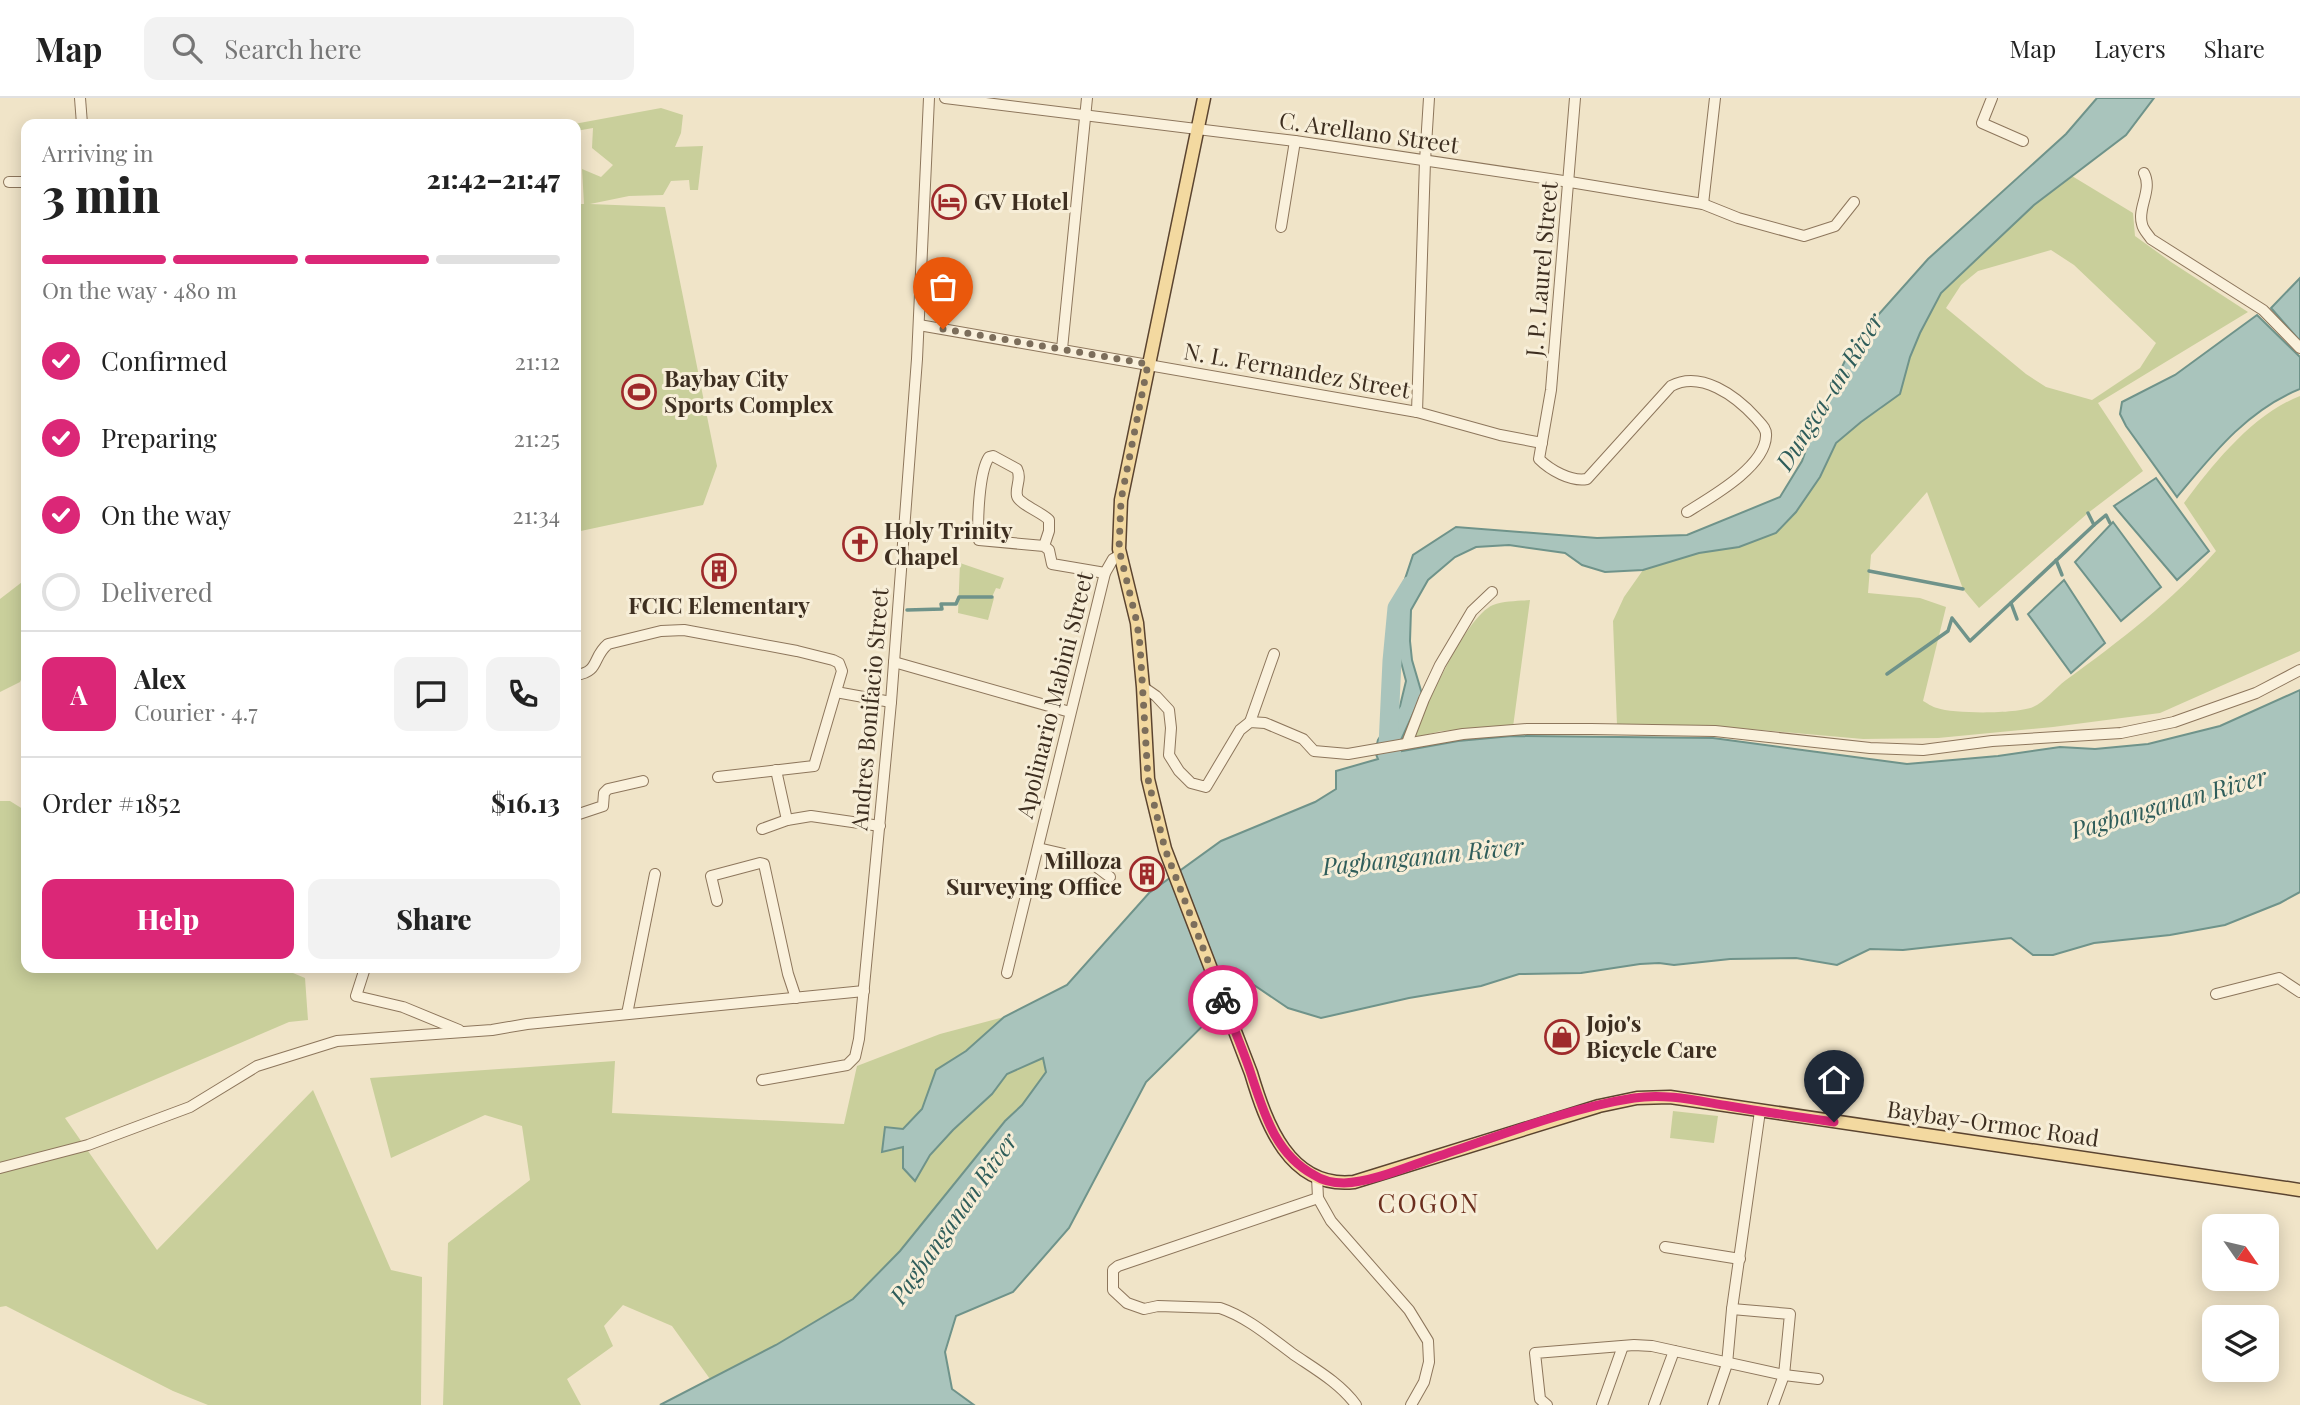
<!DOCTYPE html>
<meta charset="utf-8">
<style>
:root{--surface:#fff;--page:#f2f2f2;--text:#222;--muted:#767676;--line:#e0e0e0;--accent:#db2777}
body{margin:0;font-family:"Playfair Display",serif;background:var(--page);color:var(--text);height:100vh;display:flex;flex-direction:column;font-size:26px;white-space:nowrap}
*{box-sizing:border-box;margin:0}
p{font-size:23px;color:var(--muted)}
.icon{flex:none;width:38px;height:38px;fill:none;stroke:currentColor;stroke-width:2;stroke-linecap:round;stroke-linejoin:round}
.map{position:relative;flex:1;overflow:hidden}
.panel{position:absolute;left:21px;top:21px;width:560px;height:854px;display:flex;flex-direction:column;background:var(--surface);border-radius:14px;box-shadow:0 4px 18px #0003}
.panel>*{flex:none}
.needle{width:46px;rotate:124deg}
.buttons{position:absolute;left:2202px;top:1116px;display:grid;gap:14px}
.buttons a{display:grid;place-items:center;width:77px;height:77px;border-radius:14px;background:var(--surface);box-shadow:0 4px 18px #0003;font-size:35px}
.pin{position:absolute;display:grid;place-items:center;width:60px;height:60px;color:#fff;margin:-72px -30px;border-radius:50% 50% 50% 0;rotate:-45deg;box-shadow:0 0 7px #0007}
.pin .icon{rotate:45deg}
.courier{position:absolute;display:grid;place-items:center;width:70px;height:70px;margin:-35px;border:5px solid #db2777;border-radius:50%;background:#fff;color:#222;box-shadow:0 2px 9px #0007}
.summary em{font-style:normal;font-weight:800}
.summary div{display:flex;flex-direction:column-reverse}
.summary{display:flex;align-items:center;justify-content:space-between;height:119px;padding:0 21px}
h1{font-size:46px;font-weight:800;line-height:52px}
.bar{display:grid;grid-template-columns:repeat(4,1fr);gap:10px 7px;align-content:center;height:84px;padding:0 21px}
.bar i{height:9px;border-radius:5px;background:var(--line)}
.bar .on{background:var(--accent)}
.bar p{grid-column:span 4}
.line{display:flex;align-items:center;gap:18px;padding:0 21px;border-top:2px solid var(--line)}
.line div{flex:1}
.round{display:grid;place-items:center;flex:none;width:74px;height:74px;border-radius:14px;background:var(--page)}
ol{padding:0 21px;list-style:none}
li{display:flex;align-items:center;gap:21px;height:77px}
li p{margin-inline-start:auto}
li .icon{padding:7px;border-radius:50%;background:var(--accent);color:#fff;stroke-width:4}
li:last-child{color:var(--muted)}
li i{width:38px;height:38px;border:4px solid var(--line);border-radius:50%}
.primary-button{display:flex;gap:14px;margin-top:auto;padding:14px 21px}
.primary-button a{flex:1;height:80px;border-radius:14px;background:var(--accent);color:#fff;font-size:28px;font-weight:800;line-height:80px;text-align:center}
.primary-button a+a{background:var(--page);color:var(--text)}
header{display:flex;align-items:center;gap:42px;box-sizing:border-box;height:98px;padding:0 35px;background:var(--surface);border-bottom:2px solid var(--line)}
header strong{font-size:33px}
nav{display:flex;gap:38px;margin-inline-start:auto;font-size:24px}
.search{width:490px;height:63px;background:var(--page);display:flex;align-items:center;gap:18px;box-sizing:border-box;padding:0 24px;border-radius:14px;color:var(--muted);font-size:26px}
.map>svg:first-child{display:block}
.green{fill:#c9cf9b;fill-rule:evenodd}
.water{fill:#a9c4bc;stroke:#6f938a;stroke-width:2}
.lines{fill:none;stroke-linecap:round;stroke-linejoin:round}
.stream{stroke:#6f938a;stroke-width:3.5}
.river{stroke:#a9c4bc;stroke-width:19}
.minor-casing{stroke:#8d765c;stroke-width:12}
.major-casing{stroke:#5b4430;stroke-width:15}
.minor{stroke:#faf1dc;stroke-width:10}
.major{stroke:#f3d9a0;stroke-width:12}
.done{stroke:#7c6e5b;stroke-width:7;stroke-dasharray:0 12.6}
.route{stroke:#db2777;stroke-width:9}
.labels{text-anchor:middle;stroke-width:6;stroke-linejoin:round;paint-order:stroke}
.street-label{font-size:23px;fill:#3d2e20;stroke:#f7eed8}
.poi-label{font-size:23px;font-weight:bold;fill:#3d2e20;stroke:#f7eed8;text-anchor:start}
.water-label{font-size:24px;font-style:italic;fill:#2f5d5a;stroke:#f7eed8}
.quarter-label{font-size:26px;letter-spacing:2px;fill:#6b2e1e;stroke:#f7eed8}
</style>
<header>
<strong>Map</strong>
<div class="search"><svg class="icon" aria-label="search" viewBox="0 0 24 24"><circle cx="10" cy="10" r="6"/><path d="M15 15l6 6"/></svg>Search here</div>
<nav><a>Map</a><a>Layers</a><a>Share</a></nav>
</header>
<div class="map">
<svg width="2300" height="1307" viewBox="0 0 2300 1307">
<rect width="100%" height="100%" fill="#f0e4c8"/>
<g class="green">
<polygon points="661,10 683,17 681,35 675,49 703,48 698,92 690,92 689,82 671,83 663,97 629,98 590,106 665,109 717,368 703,407 576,434 576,106 584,106 582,71 601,79 613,67 592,50 593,30 576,33 574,26"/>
<path d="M2072 78 2133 115 2135 138 2171 164 2248 214 2098 305 2143 373 2088 415 1979 510 1963 491 1927 394 1871 457 1868 495 1920 500 1946 509 1923 603C1927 605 1932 609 1937 610 1954 616 2017 616 2033 609 2045 604 2055 590 2066 582 2120 543 2172 503 2216 453L2184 405C2213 366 2253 316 2300 298V553L2160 615 2053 629 1938 640 1863 641 1703 627H1617L1613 523 1624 499 1643 472 1699 455 1739 449 1820 379 1836 345 1861 324 1881 311 1910 259 1920 235 1941 195 2034 107ZM2051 152 2074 167 2156 245 2140 270 2092 302 2046 289 2026 276 1946 210 1961 187 1978 173Z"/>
<polygon points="960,465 1004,480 1000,491 996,490 992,499 994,500 988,522 958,515"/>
<polygon points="26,481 26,570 20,584 0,594 0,501"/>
<path d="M1530 502 1513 629 1441 633 1413 640C1425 611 1465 519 1493 507 1504 503 1518 503 1530 502Z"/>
<polygon points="0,703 10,703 26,713 26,870 281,870 305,880 308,922 289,924 65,1020 157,1152 313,992 391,1172 422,1179 421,1307 208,1307 173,1293 6,1208 0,1209"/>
<polygon points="1004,919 966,953 936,972 922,1011 903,1031 885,1029 882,1054 903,1049 915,1083 930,1057 953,1032 992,996 1007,976 1043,959 1046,974 1022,1007 1004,1023 900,1153 853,1201 776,1247 710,1281 672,1228 623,1207 604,1228 613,1248 567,1281 581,1307 443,1307 448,1145 530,1082 522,1028 485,1017 391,1060 370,980 615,963 612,1015 844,1026 857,968 940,936"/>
<polygon points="1673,1013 1718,1018 1714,1045 1670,1040"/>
</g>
<g class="water">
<polygon points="2097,0 2154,0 2126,37 2034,107 1941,195 1920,235 1910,259 1900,296 1861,324 1836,345 1820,379 1796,414 1776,435 1739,449 1699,455 1643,472 1605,474 1582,467 1565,455 1509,447 1476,449 1455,459 1428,482 1411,512 1410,543 1412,562 1422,596 1400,644 1402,653 1458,643 1512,638 1713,640 1907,666 1998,658 2060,649 2095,651 2148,646 2220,628 2300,592 2300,794 2280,805 2225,827 2170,837 2094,845 2053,857 2033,857 2011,840 1903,852 1870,851 1837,867 1796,860 1730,861 1674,867 1659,865 1640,866 1581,875 1519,876 1481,888 1409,900 1321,920 1288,910 1248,883 1146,984 1069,1130 1013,1194 956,1218 945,1254 952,1291 974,1307 660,1307 776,1247 853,1201 900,1153 1005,1023 1022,1007 1046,974 1043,960 1007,976 992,996 953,1032 930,1057 915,1083 903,1070 903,1049 882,1054 885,1029 903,1031 922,1011 936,972 966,953 1004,919 1067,887 1149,795 1221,743 1315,704 1336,691 1336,673 1378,661 1375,654 1378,642 1400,608 1406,583 1397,549 1398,502 1413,457 1456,429 1597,440 1687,437 1780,399 1802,363 1817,321 1854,244 1928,161 2066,36"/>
<polygon points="2300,180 2300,243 2271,210"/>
<path d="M2257 217 2300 259V291C2247 312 2212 357 2177 399L2126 328 2120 316 2122 304 2175 277Z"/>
<polygon points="2156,380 2209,453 2177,482 2114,408"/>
<polygon points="2113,424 2161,489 2121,523 2075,464"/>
<polygon points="2064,482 2105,545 2071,575 2028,516"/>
</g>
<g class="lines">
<g class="stream">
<polyline points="2094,427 2106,417 2110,425"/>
<polyline points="2056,462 2062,477"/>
<polyline points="1869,473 1963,491"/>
<polyline points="2011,505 2017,521"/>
<polyline points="907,512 942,511 941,506 956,506 959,499 992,499"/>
<polyline points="1887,576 1948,533 1952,520 1970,543 2094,427 2088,415"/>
</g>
<polyline class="river" points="1388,648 1392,563 1397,510 1411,487"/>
<g class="minor-casing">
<g id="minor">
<polyline points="80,0 82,26"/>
<polyline points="945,0 1295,43 1570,84 1703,106 1738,120 1804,138 1835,128 1854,104"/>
<path d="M1575 0 1551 292 1539 361C1550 372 1571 384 1587 381L1671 288C1701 272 1736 298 1756 320 1760 325 1767 330 1766 338 1765 369 1711 399 1687 414"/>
<polyline points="1992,0 1982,25 2023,43"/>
<path d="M2144 75C2153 92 2137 110 2142 126 2143 132 2148 136 2151 141L2263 212 2300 250"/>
<polyline points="9,84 26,84"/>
<polyline points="1703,106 1715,0"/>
<polyline points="1281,129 1295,43"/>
<polyline points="919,227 1417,314 1500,337 1542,345"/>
<polyline points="1062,251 1087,0"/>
<polyline points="1417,314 1425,63 1429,0"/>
<path d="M1044 448 979 442C977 423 979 374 989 359L993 358 1017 371C1022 381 1015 389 1017 398 1019 406 1043 415 1049 422V433L1044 448 1049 452 1052 466 1105 475"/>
<polyline points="894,564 1070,614"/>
<path d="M576 577C600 574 592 559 608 546L661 533 684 532 797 553 833 562 839 565 842 573 814 668 718 679"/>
<polyline points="1143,589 1156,598 1169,612 1171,630 1169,657 1179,673 1191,685 1206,689 1240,632 1250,624 1265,625 1303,641 1314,653 1348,656 1463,636 1527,631 1591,631 1715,633 1870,650 1923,652 1992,643 2121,635 2174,624 2256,595 2300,572"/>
<polyline points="836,594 891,604"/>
<polyline points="1250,624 1274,556"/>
<polyline points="1407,645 1424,601 1440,567 1472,513 1492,494"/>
<polyline points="776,672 787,722"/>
<polyline points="576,717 603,708 604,695 608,691 643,683"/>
<polyline points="762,731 787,722 811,718 880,728"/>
<polyline points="1038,750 1086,761 1110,779"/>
<polyline points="717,803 711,778 760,765 764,766 788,876 796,900"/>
<polyline points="365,870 356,898 403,909 459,932"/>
<polyline points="1007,875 1105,475 1113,461 1120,457"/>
<polyline points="2216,896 2279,880 2300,894"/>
<polyline points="627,916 655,776"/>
<polyline points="762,982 847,967 855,959 859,941 891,604 917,261 929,0"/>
<polyline points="0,1070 88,1047 190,1009 257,968 337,943 492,932 527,926 864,893"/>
<polyline points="1317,1079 1318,1100 1331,1123 1409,1212 1428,1243 1429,1264 1424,1284 1411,1307"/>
<path d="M1318 1100 1118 1168 1113 1172V1192L1127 1205 1144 1211 1158 1208 1220 1210C1247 1219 1270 1239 1293 1256 1315 1271 1340 1285 1356 1307"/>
<polyline points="1665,1149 1740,1161"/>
<polyline points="1732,1211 1790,1216 1784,1277 1773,1307"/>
<polyline points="1547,1307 1540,1301 1535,1255 1634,1247 1652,1248 1784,1277 1818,1281"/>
<polyline points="1602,1307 1623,1248"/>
<polyline points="1654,1307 1674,1253"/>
<polyline points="1713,1307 1727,1266 1732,1211 1760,1013"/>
</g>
</g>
<g class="major-casing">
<path id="major" d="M1204 0 1121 402 1119 451 1137 525 1143 589 1148 681 1165 751 1251 975C1266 1025 1289 1091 1354 1084L1599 1008 1637 1000 1670 999 2300 1092"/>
</g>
<use href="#minor" class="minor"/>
<use href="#major" class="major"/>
</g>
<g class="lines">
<polyline class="done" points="943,231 1148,266 1121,402 1119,451 1137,525 1140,547 1148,681 1165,751 1223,902"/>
<path class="route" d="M1223 902C1232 927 1243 951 1251 976 1264 1015 1275 1056 1314 1077 1323 1083 1333 1085 1344 1085 1373 1084 1409 1068 1436 1059 1499 1038 1569 1010 1634 1000 1666 995 1698 1003 1729 1008 1764 1014 1799 1019 1834 1024"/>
</g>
<defs>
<g id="hotel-ring" transform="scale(1.75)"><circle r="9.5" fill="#f7eed8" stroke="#9e2a2b" stroke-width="1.5"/><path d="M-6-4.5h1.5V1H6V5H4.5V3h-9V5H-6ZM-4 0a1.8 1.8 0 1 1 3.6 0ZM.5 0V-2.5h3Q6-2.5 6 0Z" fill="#9e2a2b"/></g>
<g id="stadium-ring" transform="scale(1.75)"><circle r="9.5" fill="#f7eed8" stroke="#9e2a2b" stroke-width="1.5"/><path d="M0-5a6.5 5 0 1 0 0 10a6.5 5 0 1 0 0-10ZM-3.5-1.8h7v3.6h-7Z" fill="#9e2a2b"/></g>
<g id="church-ring" transform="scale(1.75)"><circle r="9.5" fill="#f7eed8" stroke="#9e2a2b" stroke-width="1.5"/><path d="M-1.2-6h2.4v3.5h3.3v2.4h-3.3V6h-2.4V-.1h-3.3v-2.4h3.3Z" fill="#9e2a2b"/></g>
<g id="building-ring" transform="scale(1.75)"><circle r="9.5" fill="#f7eed8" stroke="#9e2a2b" stroke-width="1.5"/><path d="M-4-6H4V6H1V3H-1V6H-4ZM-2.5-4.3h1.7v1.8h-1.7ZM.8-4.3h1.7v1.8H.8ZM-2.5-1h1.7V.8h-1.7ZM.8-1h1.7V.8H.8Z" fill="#9e2a2b"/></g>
<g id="shop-ring" transform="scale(1.75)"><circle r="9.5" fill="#f7eed8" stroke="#9e2a2b" stroke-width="1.5"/><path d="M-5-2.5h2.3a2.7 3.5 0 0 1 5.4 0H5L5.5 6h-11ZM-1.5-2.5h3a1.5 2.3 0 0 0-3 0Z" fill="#9e2a2b"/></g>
</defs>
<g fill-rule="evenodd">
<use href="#hotel-ring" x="949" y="104"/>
<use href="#stadium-ring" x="639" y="294"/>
<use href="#church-ring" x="860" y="446"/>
<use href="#building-ring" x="719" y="473"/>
<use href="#building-ring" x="1147" y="776"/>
<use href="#shop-ring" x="1562" y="939"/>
</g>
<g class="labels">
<g class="street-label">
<text transform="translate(1369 35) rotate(8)" y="8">C. Arellano Street</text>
<text transform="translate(1542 171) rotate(-85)" y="8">J. P. Laurel Street</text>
<text transform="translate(1297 273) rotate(10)" y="8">N. L. Fernandez Street</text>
<text transform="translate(1055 597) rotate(-76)" y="8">Apolinario Mabini Street</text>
<text transform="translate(870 611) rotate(-85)" y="8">Andres Bonifacio Street</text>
<text transform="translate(1993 1026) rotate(8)" y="8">Baybay-Ormoc Road</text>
</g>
<g class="poi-label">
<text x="974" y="112">GV Hotel</text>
<text x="664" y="289">Baybay City<tspan x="664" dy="26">Sports Complex</tspan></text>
<text x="884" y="441">Holy Trinity<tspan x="884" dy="26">Chapel</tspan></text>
<text x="719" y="516" text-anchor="middle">FCIC Elementary</text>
<text x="1122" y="771" text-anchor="end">Milloza<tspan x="1122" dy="26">Surveying Office</tspan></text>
<text x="1586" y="934">Jojo's<tspan x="1586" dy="26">Bicycle Care</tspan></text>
</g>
<g class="water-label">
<text transform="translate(1830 294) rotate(-58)" y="8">Dungca-an River</text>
<text transform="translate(2169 706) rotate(-16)" y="8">Pagbanganan River</text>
<text transform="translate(1423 759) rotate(-6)" y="8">Pagbanganan River</text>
<text transform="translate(954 1121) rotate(-55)" y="8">Pagbanganan River</text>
</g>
<g class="quarter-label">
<text x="1429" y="1115">COGON</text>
</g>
</g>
</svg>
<div class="buttons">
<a><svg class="needle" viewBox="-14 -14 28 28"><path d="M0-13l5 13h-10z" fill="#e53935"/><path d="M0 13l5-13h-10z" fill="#767676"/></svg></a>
<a><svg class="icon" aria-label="layers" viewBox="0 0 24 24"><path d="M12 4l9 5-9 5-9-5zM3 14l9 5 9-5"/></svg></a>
</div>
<div class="pin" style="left:943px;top:231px;background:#ea580c"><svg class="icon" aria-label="bag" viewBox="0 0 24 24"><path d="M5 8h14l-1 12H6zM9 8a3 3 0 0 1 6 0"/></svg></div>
<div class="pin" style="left:1834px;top:1024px;background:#1f2937"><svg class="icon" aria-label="home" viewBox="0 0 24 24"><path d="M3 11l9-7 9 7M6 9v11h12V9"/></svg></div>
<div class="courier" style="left:1223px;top:902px"><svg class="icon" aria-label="bike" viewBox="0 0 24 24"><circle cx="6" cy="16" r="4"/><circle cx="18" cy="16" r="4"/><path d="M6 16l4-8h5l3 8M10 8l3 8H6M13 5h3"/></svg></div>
<section class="panel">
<div class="summary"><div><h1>3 min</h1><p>Arriving in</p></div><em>21:42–21:47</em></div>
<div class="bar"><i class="on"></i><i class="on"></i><i class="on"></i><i></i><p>On the way · 480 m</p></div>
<ol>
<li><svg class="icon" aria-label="check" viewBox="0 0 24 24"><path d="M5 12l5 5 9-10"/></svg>Confirmed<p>21:12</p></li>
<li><svg class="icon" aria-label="check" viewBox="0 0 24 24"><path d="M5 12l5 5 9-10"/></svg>Preparing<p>21:25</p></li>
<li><svg class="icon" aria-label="check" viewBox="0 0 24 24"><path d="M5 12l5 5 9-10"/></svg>On the way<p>21:34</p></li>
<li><i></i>Delivered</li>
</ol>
<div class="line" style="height:126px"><b class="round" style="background:var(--accent);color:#fff">A</b><div><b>Alex</b><p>Courier · 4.7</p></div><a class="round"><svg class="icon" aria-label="chat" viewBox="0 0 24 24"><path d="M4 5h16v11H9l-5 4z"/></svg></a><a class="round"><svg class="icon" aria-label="phone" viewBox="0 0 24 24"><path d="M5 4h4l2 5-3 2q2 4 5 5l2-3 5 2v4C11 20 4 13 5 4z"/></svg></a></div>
<div class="line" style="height:91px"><div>Order #1852</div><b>$16.13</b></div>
<div class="primary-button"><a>Help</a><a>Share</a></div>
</section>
</div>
